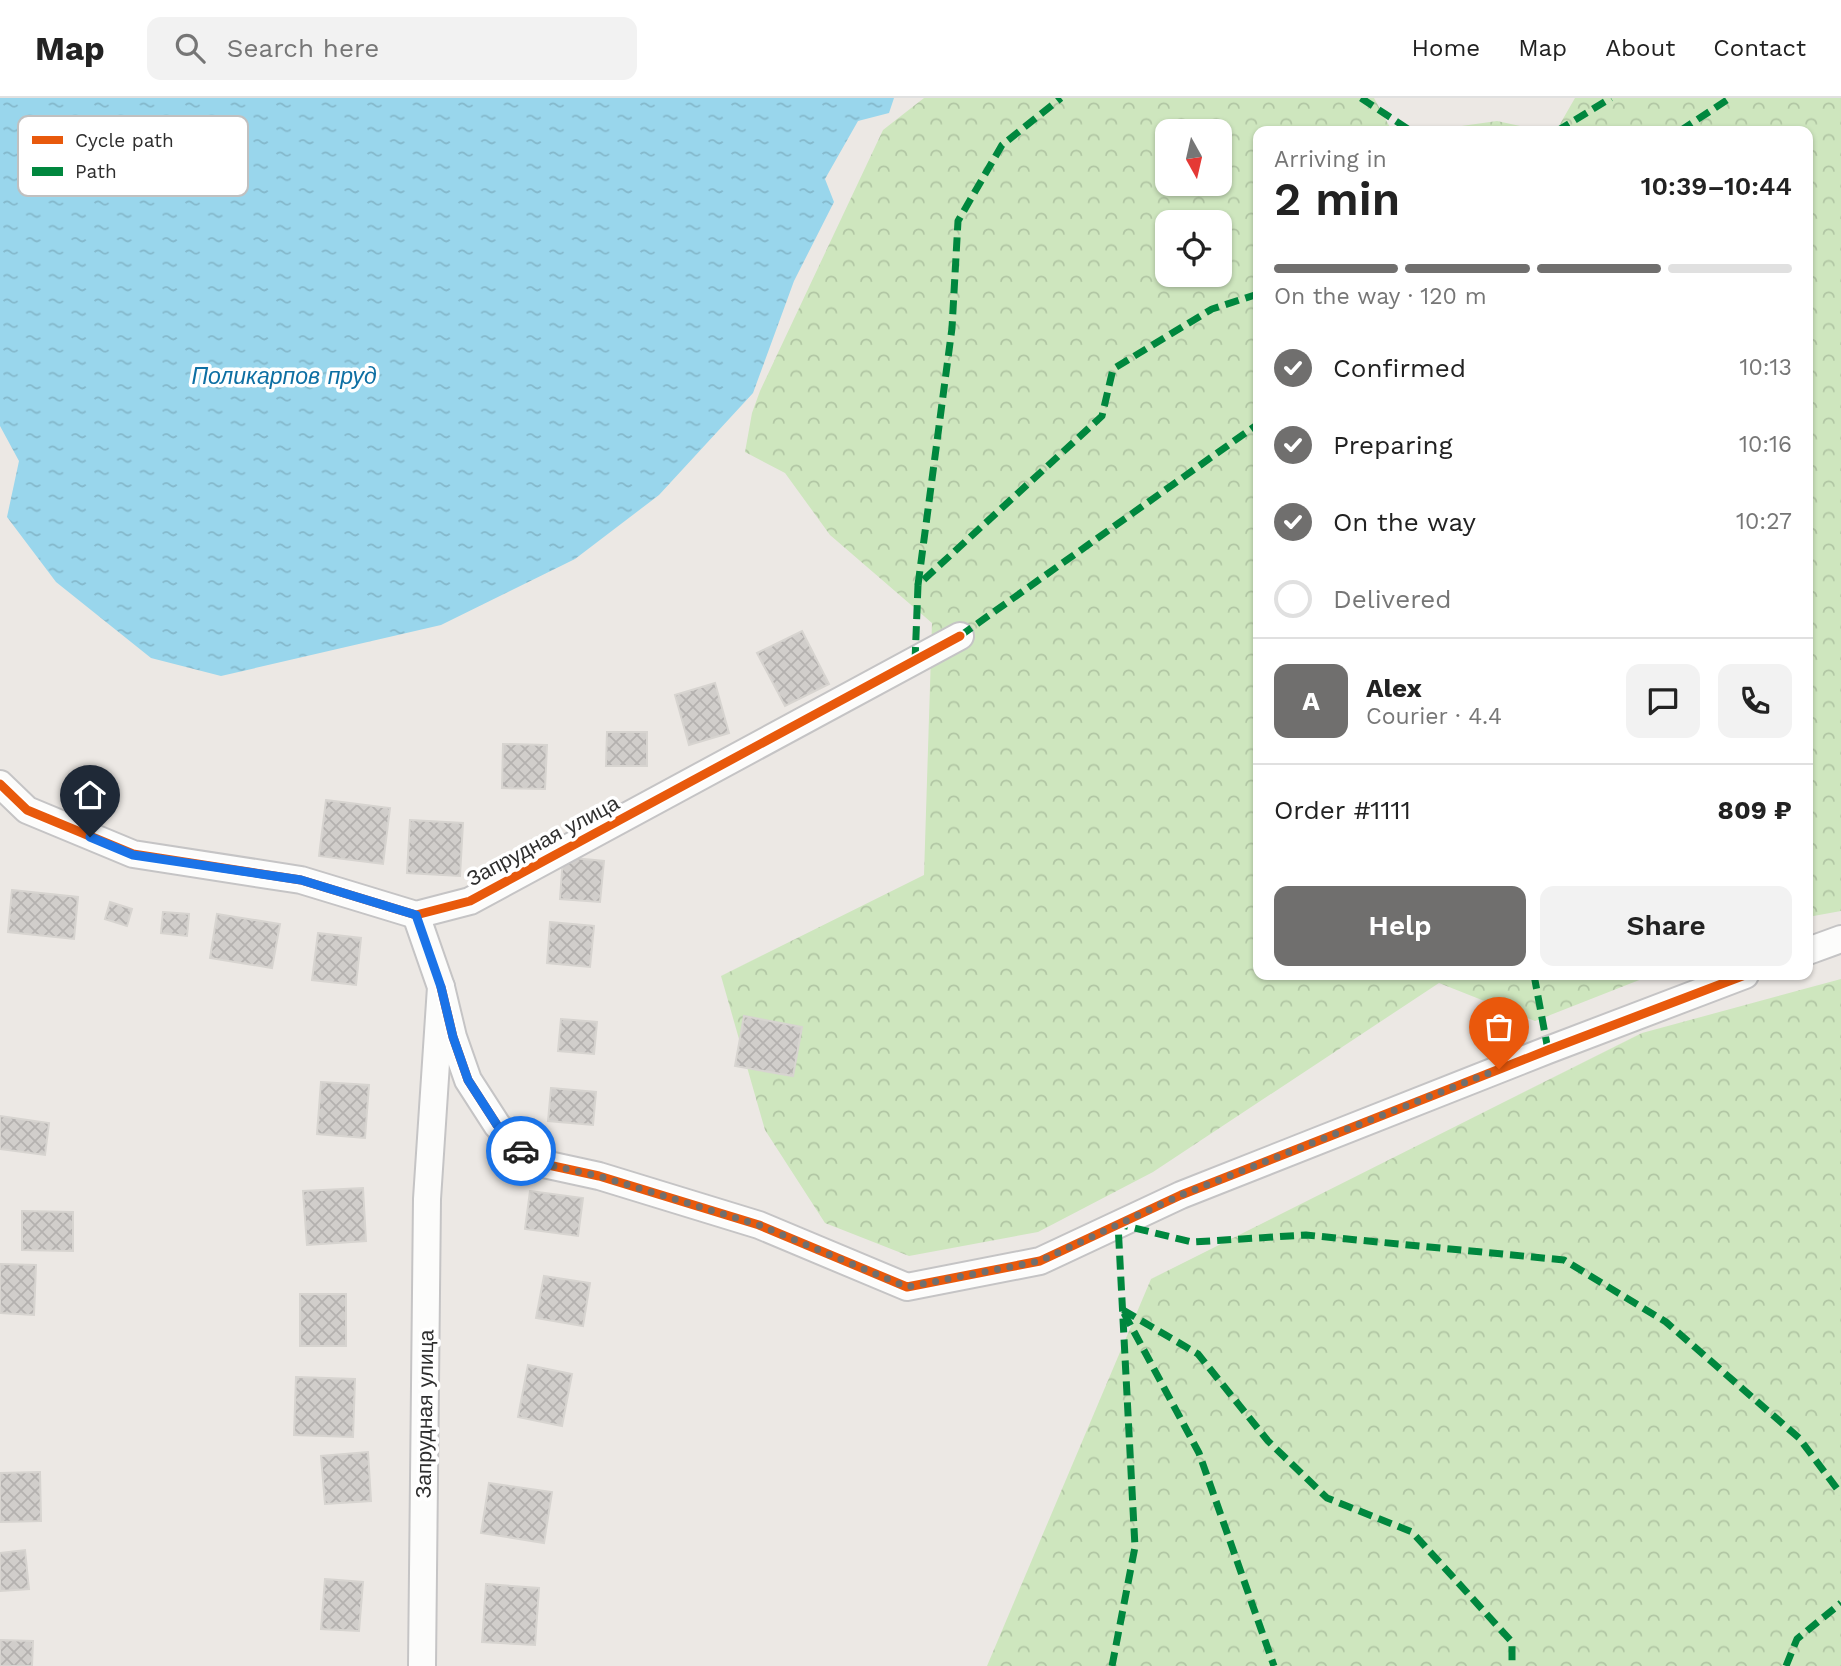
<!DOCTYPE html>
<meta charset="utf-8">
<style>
:root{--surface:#fff;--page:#f2f2f2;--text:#222;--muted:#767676;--line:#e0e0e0;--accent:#706f6e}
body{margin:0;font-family:"Work Sans",sans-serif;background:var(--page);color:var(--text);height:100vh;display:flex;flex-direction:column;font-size:26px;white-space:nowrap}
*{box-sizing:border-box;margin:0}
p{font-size:23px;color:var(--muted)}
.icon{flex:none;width:38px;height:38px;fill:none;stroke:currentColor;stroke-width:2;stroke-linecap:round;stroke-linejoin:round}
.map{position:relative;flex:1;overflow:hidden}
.drawer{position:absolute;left:1253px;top:28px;width:560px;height:854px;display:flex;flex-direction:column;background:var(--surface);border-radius:14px;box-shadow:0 2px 5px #0004}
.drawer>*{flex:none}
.needle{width:46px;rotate:172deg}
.buttons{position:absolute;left:1155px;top:21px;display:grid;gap:14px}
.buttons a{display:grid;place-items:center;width:77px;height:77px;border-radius:14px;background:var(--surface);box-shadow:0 2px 5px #0004;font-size:35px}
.pin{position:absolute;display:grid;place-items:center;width:60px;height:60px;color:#fff;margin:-72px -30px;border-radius:50% 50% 50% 0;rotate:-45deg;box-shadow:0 0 7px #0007}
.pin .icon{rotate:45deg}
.courier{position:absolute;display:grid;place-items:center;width:70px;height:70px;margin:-35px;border:5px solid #1a73e8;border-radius:50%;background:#fff;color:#222;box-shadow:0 2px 9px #0007}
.head em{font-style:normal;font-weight:600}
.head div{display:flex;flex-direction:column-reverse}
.head{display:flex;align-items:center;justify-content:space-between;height:119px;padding:0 21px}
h1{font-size:46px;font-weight:600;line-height:52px}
.bar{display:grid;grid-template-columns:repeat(4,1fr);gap:10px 7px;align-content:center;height:84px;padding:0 21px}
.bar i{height:9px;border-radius:5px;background:var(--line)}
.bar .selected{background:var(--accent)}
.bar p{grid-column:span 4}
.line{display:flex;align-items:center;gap:18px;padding:0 21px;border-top:2px solid var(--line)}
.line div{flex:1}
.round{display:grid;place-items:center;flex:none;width:74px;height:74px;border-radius:14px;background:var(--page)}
ol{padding:0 21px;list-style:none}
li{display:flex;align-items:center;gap:21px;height:77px}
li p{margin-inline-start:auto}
li .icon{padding:7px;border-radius:50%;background:var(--accent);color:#fff;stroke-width:4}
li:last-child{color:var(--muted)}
li i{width:38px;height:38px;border:4px solid var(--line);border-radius:50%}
.cta{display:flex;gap:14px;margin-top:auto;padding:14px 21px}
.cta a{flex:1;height:80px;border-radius:14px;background:var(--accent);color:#fff;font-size:28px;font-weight:600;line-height:80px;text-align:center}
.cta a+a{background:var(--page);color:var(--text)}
header{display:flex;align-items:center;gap:42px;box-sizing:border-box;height:98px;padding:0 35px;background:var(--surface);border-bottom:2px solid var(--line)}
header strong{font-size:33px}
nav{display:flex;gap:38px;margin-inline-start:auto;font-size:24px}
.search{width:490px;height:63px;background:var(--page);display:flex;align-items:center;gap:18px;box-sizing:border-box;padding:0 24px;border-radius:14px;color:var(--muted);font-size:26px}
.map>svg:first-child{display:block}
.forest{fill:url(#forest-crowns);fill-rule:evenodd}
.water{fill:url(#water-ripples)}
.building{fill:url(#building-cross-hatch);stroke:#d7d4d0;stroke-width:2}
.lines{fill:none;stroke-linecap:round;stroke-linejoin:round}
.minor-casing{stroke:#c5c4c5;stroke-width:30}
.minor{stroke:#fcfcfb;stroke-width:26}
.quiet{stroke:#00873e;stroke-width:7;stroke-dasharray:14 7;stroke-linecap:butt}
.cycleway-casing{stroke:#fff;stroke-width:13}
.cycleway{stroke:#e8590c;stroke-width:9}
.done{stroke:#706f6e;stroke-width:7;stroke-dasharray:0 12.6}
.route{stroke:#1a73e8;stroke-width:9}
.labels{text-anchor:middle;stroke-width:7;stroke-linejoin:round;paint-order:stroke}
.street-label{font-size:21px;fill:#2e2e2e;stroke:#fff}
.water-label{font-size:23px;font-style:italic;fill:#0d6fa3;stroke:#fff}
.key{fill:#fff;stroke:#c0c0c0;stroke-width:2}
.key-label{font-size:19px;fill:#2e2e2e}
</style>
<header>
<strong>Map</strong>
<div class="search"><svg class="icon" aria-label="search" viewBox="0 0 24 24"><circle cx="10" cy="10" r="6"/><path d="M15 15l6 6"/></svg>Search here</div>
<nav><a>Home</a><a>Map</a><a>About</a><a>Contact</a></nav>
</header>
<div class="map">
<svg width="1841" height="1568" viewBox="0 0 1841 1568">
<defs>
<pattern id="forest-crowns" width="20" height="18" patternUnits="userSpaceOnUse" patternTransform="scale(1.75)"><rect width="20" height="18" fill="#cee6be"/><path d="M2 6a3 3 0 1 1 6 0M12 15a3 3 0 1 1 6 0" fill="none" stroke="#b1c6a4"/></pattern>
<pattern id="water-ripples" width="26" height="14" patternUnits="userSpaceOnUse" patternTransform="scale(1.75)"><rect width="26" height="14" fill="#99d6ec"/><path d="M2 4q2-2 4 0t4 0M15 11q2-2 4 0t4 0" fill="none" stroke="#84b8cb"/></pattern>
<pattern id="building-cross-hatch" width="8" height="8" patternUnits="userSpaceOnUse" patternTransform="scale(1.75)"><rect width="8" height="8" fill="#d1cecb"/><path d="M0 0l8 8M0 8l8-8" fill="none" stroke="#b4b1af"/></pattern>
</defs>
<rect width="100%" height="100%" fill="#ece8e4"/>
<g class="forest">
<path d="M924 0H1374L1392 33H1258V877H1652L1535 923 1439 885 1153 1074 1038 1134 909 1158 825 1125 765 1032 721 878 924 777 932 525 830 437 785 375 745 354 752 315 760 293 883 32ZM1167 33H1220V86H1167ZM1167 124H1220V177H1167Z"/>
<polygon points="1575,0 1841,0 1841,813 1808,819 1808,33 1556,33"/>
<polygon points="1497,23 1544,33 1426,33"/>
<polygon points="1841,881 1841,1568 987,1568 1151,1181 1642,935"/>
</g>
<polygon class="water" points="0,0 894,0 889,15 858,23 825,81 834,104 794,183 753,295 659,397 575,461 441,527 221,578 151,560 56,484 7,419 19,363 0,328"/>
<g class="building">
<polygon points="802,533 829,586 785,608 757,555"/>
<polygon points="715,585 729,635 689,647 675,597"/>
<polygon points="607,634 647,634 647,668 606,668"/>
<polygon points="503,646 547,647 545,691 502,690"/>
<polygon points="326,702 390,710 383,766 319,758"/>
<polygon points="410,722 463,725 460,778 407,775"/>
<polygon points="563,759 604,763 600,804 560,801"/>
<polygon points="12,792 78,799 74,841 8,834"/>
<polygon points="110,804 132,811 127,828 105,821"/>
<polygon points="163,814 189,816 187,838 161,835"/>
<polygon points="217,816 280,826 272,870 210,860"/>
<polygon points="550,824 594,828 590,869 547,865"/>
<polygon points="318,835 361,840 356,887 312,882"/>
<polygon points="744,918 802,929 793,978 735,968"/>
<polygon points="561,921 597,924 594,956 558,953"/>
<polygon points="321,984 369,987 365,1040 317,1036"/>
<polygon points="551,990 596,994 593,1027 548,1023"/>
<polygon points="0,1018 49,1025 45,1057 0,1051"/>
<polygon points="363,1090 366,1143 307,1147 303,1093"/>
<polygon points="530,1093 583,1100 578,1138 525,1131"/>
<polygon points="22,1113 73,1114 73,1153 22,1152"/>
<polygon points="0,1166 36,1167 34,1217 0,1215"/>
<polygon points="544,1178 590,1185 583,1228 536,1220"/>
<rect x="300" y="1196" width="46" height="52"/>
<polygon points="528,1267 572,1276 562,1328 518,1319"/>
<polygon points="296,1279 355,1281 353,1339 294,1337"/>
<polygon points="368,1354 371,1403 325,1406 321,1358"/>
<polygon points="40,1374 41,1423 0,1424 0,1375"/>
<polygon points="489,1385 552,1394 544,1445 481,1435"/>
<polygon points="25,1452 29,1491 0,1493 0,1455"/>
<polygon points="325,1481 363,1484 359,1533 321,1531"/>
<polygon points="486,1486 539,1490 535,1547 482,1544"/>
<polygon points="0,1542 33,1543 32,1568 0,1568"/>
</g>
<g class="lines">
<g class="minor-casing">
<g id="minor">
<polyline points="0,686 27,712 133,756 301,782 416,817 470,803 960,538"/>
<polyline points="416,817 441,889 427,1101 422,1568"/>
<polyline points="1808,853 1841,841"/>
<polyline points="441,889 453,939 468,982 497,1027 530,1063 599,1078 759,1127 907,1189 1040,1163 1181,1097 1548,952 1745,877"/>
</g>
</g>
<use href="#minor" class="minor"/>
<g class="quiet">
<polyline points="1361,0 1411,33"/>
<polyline points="1557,33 1611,0"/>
<polyline points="1680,33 1730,0"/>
<polyline points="918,487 952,230 958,123 1002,47 1061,0"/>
<polyline points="960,538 1258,326"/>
<polyline points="915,563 918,487 1102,318 1113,271 1212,211 1258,196"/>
<polyline points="1534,877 1548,952"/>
<polyline points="1123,1212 1198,1256 1268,1343 1327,1400 1412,1434 1512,1544 1512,1568"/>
<polyline points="1124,1215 1199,1355 1274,1568"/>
<polyline points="1112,1568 1135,1449 1118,1126 1192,1144 1306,1137 1564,1162 1666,1224 1799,1340 1841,1396"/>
<polyline points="1786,1568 1797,1541 1841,1505"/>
</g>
<g class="cycleway-casing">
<g id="cycleway">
<polyline points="0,686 27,712 133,756 301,782 416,817 470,803 960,538"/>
<polyline points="441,889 453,939 468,982 497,1027 530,1063 599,1078 759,1127 907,1189 1040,1163 1181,1097 1548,952 1745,877"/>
</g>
</g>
<use href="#cycleway" class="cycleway"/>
</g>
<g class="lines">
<polyline class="done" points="521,1053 530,1063 599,1078 759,1127 907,1189 1040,1163 1181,1097 1499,971"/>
<polyline class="route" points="90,739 133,757 301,782 416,817 441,889 453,939 468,982 497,1027 521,1053"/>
</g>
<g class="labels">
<g class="street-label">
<text transform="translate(543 743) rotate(-28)" y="7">Запрудная улица</text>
<text transform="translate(425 1316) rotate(-89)" y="7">Запрудная улица</text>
</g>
<g class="water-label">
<text x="284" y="286">Поликарпов пруд</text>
</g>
</g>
<rect x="18" y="18" width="230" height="80" rx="10" class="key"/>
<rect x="32" y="38" width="31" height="8" fill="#e8590c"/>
<rect x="32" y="69" width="31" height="9" fill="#00873e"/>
<g class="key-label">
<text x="75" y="49">Cycle path</text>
<text x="75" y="80">Path</text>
</g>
</svg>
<div class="buttons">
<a><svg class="needle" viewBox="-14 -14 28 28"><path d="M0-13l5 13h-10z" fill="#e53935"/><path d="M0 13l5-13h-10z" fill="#767676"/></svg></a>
<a><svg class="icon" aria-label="locate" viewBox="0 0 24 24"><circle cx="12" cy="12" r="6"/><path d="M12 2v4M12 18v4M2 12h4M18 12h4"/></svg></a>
</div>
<div class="pin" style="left:1499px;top:971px;background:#ea580c"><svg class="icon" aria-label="bag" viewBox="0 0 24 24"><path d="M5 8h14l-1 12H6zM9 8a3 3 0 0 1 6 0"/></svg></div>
<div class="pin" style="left:90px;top:739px;background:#1f2937"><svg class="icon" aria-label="home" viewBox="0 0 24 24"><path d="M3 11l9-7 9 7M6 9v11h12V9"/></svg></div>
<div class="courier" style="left:521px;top:1053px"><svg class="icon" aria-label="car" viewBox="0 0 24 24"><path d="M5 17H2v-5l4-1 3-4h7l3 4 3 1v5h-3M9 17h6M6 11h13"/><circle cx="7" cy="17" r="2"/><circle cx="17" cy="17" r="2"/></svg></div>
<section class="drawer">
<div class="head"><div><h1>2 min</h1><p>Arriving in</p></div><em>10:39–10:44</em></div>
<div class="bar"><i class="selected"></i><i class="selected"></i><i class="selected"></i><i></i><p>On the way · 120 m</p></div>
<ol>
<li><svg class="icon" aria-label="check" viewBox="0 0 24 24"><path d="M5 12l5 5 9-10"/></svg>Confirmed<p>10:13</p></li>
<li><svg class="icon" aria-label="check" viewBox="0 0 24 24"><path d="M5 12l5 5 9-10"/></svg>Preparing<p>10:16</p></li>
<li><svg class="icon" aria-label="check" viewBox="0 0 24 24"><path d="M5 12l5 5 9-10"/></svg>On the way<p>10:27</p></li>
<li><i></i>Delivered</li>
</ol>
<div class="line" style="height:126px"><b class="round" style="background:var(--accent);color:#fff">A</b><div><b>Alex</b><p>Courier · 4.4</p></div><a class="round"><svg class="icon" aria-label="chat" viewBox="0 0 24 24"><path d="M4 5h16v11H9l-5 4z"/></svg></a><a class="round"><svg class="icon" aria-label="phone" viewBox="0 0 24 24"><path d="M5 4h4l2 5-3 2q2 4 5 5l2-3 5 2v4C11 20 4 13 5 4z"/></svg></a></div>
<div class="line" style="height:91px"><div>Order #1111</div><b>809 ₽</b></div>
<div class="cta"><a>Help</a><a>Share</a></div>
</section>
</div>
